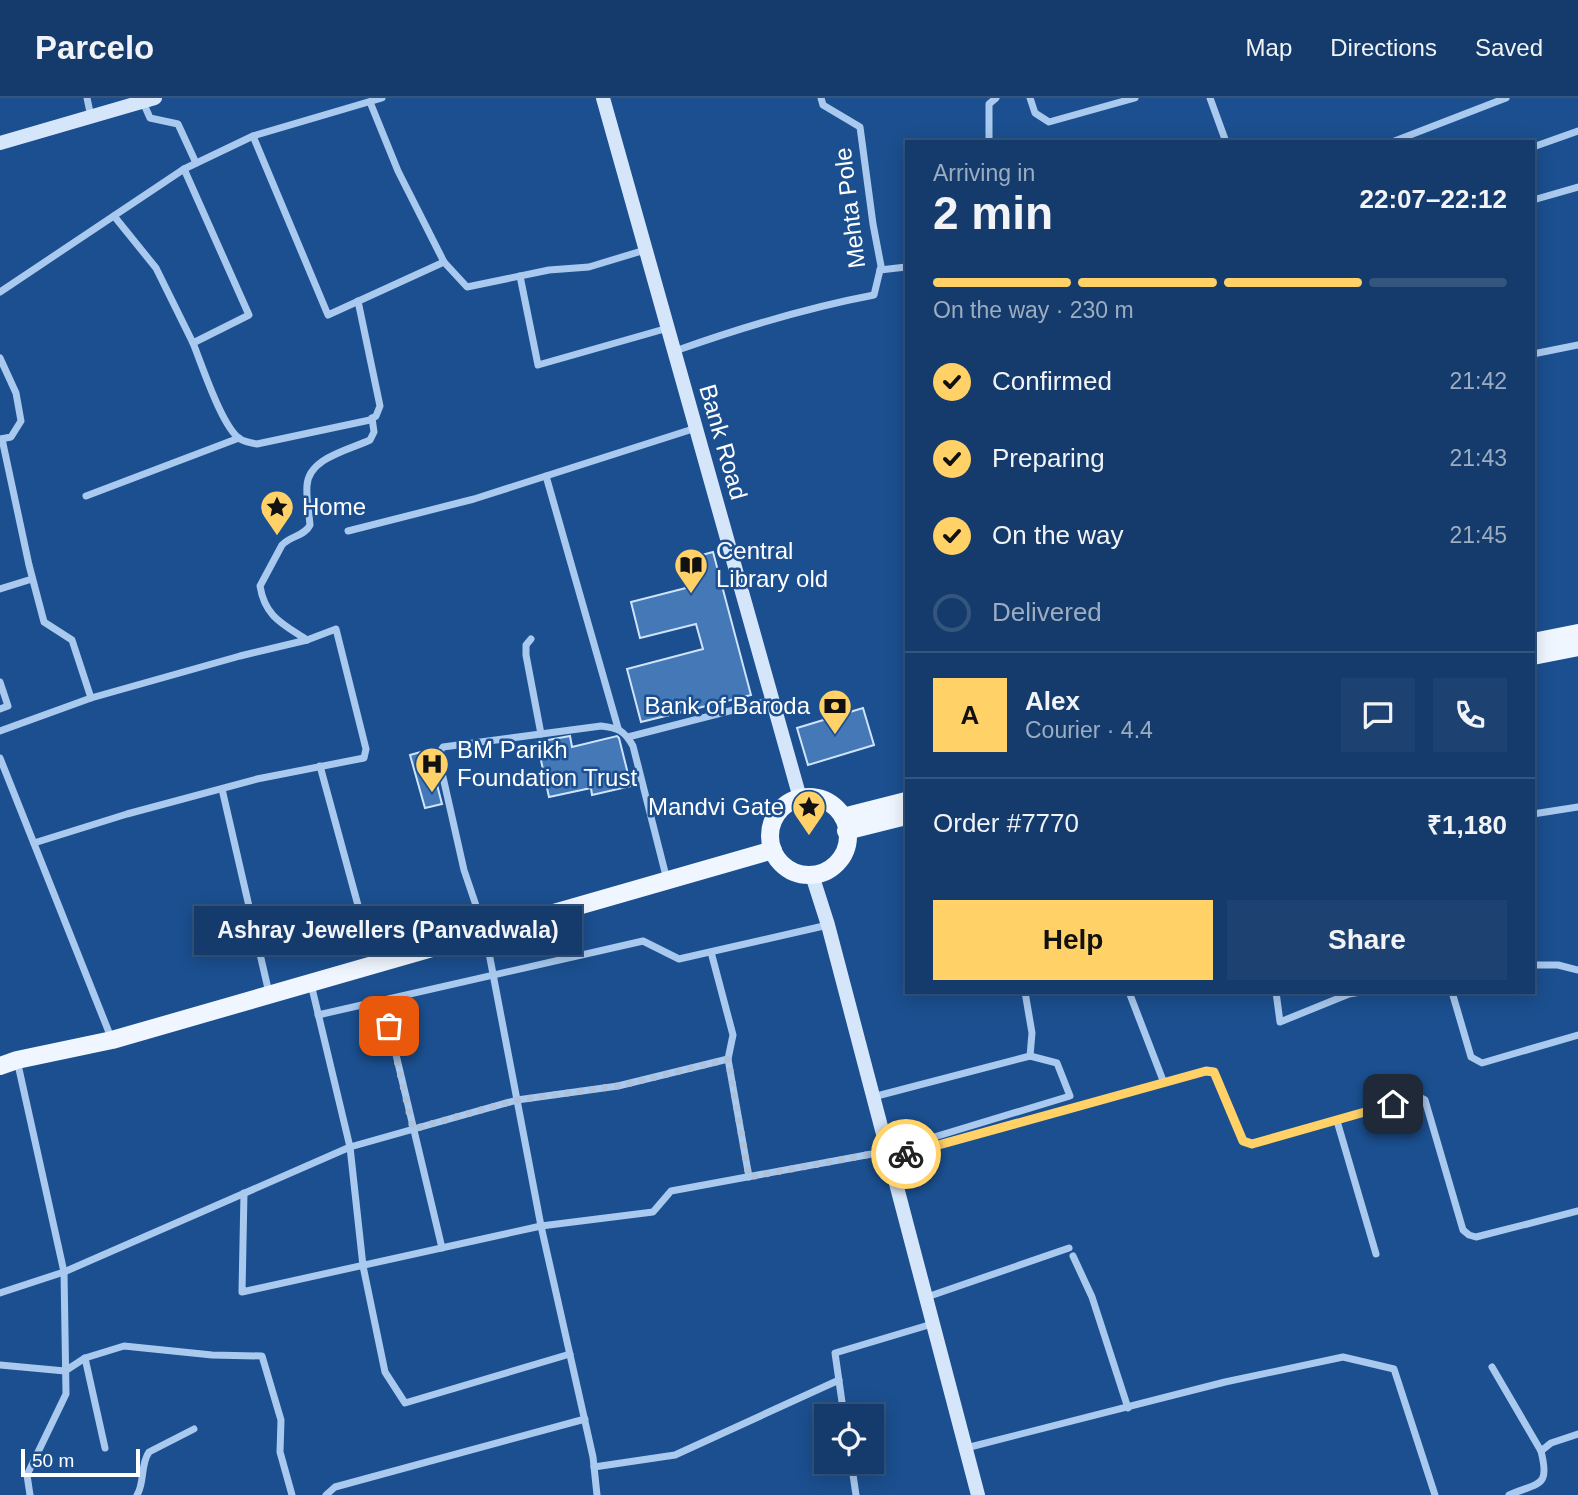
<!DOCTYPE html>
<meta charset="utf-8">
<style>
:root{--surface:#143b6b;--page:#1d4271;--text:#f1f3f6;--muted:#9dadc1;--line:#33557e;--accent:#ffd166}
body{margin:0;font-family:Arial,sans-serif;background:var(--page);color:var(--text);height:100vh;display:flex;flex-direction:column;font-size:26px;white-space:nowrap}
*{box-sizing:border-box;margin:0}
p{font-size:23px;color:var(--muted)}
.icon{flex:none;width:38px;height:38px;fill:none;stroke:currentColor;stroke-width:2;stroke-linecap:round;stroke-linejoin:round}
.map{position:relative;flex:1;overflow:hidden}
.drawer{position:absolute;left:905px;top:42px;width:630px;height:854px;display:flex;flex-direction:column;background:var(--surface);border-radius:0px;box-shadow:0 4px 18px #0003,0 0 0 2px var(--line)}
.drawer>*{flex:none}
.controls{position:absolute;left:814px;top:1306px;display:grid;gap:14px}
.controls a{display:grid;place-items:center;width:70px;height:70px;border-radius:0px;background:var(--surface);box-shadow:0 4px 18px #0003,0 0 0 2px var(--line);font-size:35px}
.scale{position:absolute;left:21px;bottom:18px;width:119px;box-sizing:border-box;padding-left:7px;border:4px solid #fff;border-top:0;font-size:19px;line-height:24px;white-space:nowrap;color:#fff;-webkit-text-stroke:5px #1b4f8f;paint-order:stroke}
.pin{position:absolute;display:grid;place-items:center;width:60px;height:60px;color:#fff;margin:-30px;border-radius:14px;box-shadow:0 4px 10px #0006}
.courier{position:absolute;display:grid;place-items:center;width:70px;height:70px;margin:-35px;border:5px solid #ffd166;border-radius:50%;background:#fff;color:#222;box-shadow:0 2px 9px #0007}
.bubble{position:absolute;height:49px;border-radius:0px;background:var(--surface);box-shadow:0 4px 18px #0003,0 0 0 2px var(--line);font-size:23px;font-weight:700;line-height:49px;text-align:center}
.headline em{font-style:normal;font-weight:700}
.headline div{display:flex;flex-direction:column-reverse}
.headline{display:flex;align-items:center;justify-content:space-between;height:119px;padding:0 28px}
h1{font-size:46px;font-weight:700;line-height:52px}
.bar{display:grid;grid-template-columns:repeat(4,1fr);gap:10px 7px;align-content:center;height:84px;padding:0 28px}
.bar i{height:9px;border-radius:5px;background:var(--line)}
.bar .active{background:var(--accent)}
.bar p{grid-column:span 4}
.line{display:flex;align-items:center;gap:18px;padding:0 28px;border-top:2px solid var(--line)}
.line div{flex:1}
.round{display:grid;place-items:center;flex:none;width:74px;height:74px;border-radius:0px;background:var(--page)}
ol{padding:0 28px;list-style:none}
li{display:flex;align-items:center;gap:21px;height:77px}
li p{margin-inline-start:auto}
li .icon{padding:7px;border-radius:50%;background:var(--accent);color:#111;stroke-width:4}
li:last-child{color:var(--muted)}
li i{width:38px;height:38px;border:4px solid var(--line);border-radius:50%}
.action{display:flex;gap:14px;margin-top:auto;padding:14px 28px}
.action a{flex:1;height:80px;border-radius:0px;background:var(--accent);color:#111;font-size:28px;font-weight:700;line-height:80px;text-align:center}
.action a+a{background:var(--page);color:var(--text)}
header{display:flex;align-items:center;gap:42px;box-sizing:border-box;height:98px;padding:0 35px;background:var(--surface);border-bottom:2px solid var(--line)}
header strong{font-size:33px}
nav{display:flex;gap:38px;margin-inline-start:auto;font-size:24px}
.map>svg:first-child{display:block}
.building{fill:#4478b7;stroke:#cfe3fa;stroke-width:2}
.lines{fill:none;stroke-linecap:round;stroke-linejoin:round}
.street{stroke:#a9c9ee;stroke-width:7}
.secondary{stroke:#d6e6fa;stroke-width:14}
.primary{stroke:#f0f6ff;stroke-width:18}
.done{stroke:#afc1d8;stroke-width:7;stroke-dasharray:0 12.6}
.route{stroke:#ffd166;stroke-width:9}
.labels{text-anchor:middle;stroke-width:5;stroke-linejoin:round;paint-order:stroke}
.street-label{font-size:24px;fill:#fff;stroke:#1b4f8f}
.poi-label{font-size:24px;fill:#fff;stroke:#1b4f8f;text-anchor:start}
</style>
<header>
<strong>Parcelo</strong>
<nav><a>Map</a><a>Directions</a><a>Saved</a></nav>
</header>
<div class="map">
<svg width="1578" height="1397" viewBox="0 0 1578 1397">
<rect width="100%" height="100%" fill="#1b4f8f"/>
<g class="building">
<polygon points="713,454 751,597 641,624 627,571 703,551 696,526 640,540 631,504 686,490 679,463"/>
<polygon points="863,610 874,647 808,667 797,630"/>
<polygon points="570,638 572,649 617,638 619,640 631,688 592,697 591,690 549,699 537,644"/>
<polygon points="428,652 442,706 425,710 410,657"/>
</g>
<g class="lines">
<g class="street">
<polyline points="87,0 91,19"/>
<polyline points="1030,0 1035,15 1049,24 1135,0"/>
<polyline points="1210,0 1226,44"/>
<polyline points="143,4 150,20 178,26 196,65"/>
<polyline points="370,4 398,73 444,164 467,189 549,172 589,169 645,152"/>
<polyline points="253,38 328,217 444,164"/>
<polyline points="989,44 989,6 996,0"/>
<polyline points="1392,44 1506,0"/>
<polyline points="1533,49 1578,33"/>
<polyline points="1533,102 1578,89"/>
<polyline points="114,118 156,170 193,245 249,217 184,71"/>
<polyline points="880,172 906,169"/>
<polyline points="520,178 538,267 668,230"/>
<polyline points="0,194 184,71 253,38 382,0"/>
<path d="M193 245C202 267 222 329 240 341 245 344 251 345 257 346L370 322 376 318 380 308 358 203"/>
<path d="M675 253C740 230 805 210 874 197L881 168 873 126 860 29 823 7 821 0"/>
<polyline points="1533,256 1578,247"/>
<polyline points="0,260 16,295 21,323 11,339 0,341"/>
<polyline points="546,378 618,630"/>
<polyline points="86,398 239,340"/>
<polyline points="348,433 474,401 696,330"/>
<polyline points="0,491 32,481"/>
<polyline points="531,541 526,547 526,557 541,636"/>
<path d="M307 542C283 526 265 519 260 488L282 447C290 438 305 438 310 427 309 414 306 400 307 388 308 360 349 352 370 342L374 334 372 320"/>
<polyline points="0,584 8,608 0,611"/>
<polyline points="0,633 91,600 72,542 44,524 29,467 2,341"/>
<polyline points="628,639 772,602"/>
<polyline points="0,660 112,942"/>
<polyline points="320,668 374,866"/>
<polyline points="222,691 269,895"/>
<polyline points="1533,716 1578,709"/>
<polyline points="34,745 127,716 257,681 364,660 366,651 336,531 307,542 240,558 91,600"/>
<polyline points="711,854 733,937 728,961 749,1079"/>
<polyline points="1533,867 1558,867 1578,872"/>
<polyline points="311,886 350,1049 363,1168 385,1274 405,1305 570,1256"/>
<polyline points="1129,894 1164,985"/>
<polyline points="1276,894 1280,924 1349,896 1361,894"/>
<polyline points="1452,894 1471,959 1482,965 1578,937"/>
<polyline points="383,902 442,1150"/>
<polyline points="318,917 643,843 679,861 828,827"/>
<polyline points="17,962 64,1174 66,1296 27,1377 30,1397"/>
<polyline points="873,999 1030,958 1032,935 1025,894"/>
<polyline points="1337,1023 1376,1156"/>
<polyline points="890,1061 1206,973 1214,974 1243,1043 1252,1046 1419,999 1425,1002 1463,1132 1469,1137 1476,1139 1578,1113"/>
<polyline points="244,1095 242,1194 541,1128 653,1114 671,1093 888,1053 1070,998 1057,965 1030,958"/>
<polyline points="1073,1158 1092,1199 1128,1310"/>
<polyline points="0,1195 64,1174 350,1049 517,1002 618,988 728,961"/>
<polyline points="927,1199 1069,1150"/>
<polyline points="85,1260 105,1350"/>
<polyline points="0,1267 65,1273 85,1260 124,1248 212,1257 262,1258 281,1322 280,1354 292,1397"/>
<polyline points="1492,1269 1541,1353"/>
<polyline points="844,1318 835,1255 932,1226"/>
<polyline points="966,1350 1225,1284 1343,1259 1394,1271 1435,1397"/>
<polyline points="851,1363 856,1397"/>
<polyline points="594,1369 675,1357 839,1282"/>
<path d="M137 1397C145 1384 140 1367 149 1354L194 1331"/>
<polyline points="326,1397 335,1389 585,1321"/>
<path d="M597 1397 593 1359 541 1128 485 834 464 772 438 657 443 649 601 628C618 630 624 632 633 648L667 782"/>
<path d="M1509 1397C1540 1384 1550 1389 1541 1353L1551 1345 1578 1336"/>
</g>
<g class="secondary">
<polyline points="603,0 800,700"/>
<polyline points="0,45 155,0"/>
<polyline points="812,777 828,827 978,1397"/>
</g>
<g class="primary">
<polyline points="1533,544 1578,535"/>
<polyline points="1533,558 1578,549"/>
<circle cx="809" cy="738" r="39"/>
<polyline points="843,719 906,703"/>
<polyline points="846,733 906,718"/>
<polyline points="0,968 17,962 112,942 773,752"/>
</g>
</g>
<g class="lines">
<polyline class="done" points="389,928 413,1031 517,1002 618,988 728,961 749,1079 888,1053 890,1060 906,1056"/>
<polyline class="route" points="906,1056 1206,973 1214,974 1243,1043 1252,1046 1393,1006"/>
</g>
<defs>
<g id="sight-pin" transform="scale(1.75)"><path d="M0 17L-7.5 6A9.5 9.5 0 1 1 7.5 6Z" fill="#ffd166" stroke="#1b4f8f"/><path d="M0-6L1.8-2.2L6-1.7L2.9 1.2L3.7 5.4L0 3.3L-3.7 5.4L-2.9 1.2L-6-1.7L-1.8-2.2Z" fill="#111"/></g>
<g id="library-pin" transform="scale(1.75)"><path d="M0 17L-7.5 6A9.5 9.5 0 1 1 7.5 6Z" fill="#ffd166" stroke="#1b4f8f"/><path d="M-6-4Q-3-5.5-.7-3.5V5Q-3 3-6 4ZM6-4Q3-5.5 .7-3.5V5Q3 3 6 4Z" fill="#111"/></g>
<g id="bank-pin" transform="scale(1.75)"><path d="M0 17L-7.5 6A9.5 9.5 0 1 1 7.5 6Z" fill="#ffd166" stroke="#1b4f8f"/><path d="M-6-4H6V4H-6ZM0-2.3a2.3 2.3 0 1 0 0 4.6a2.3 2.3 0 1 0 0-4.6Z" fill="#111"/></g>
<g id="hospital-pin" transform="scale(1.75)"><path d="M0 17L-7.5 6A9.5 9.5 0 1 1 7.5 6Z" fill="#ffd166" stroke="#1b4f8f"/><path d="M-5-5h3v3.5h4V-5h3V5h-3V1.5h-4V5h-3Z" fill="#111"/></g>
</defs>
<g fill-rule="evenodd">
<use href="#sight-pin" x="277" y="409"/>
<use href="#library-pin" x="691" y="467"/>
<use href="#bank-pin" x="835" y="608"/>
<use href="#hospital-pin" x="432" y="666"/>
<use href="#sight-pin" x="809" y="709"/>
</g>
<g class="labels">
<g class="street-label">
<text transform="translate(850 110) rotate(-97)" y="8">Mehta Pole</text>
<text transform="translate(723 344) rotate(74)" y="8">Bank Road</text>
</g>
<g class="poi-label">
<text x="302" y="417">Home</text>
<text x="716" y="461">Central<tspan x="716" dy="28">Library old</tspan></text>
<text x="810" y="616" text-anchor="end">Bank of Baroda</text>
<text x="457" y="660">BM Parikh<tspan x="457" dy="28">Foundation Trust</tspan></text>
<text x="784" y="717" text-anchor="end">Mandvi Gate</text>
</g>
</g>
</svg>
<div class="controls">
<a><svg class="icon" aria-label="locate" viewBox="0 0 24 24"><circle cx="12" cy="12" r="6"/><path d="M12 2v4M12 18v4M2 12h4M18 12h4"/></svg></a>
</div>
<div class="scale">50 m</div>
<div class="pin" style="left:389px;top:928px;background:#ea580c"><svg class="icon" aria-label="bag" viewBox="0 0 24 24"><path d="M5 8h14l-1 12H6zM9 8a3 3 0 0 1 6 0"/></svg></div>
<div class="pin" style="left:1393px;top:1006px;background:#1f2937"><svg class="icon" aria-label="home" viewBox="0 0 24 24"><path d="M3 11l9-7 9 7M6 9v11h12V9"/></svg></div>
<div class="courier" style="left:906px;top:1056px"><svg class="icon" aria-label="bike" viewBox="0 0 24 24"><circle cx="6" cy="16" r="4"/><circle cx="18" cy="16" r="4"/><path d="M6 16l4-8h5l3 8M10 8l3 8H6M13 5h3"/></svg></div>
<div class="bubble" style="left:194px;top:808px;width:388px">Ashray Jewellers (Panvadwala)</div>
<section class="drawer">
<div class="headline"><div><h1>2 min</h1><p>Arriving in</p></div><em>22:07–22:12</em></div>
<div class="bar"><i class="active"></i><i class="active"></i><i class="active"></i><i></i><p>On the way · 230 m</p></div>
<ol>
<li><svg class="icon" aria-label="check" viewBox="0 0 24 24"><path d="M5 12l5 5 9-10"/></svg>Confirmed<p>21:42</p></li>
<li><svg class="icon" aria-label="check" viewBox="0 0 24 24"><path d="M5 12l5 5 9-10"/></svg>Preparing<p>21:43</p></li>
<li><svg class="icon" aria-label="check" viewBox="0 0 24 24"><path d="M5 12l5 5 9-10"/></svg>On the way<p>21:45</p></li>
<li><i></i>Delivered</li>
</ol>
<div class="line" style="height:126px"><b class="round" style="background:var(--accent);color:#111">A</b><div><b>Alex</b><p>Courier · 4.4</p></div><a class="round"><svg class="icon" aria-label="chat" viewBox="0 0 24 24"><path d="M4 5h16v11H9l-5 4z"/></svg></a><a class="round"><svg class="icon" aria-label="phone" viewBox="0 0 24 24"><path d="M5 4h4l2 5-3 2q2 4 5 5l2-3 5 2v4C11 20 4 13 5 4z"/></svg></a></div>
<div class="line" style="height:91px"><div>Order #7770</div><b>₹1,180</b></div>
<div class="action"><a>Help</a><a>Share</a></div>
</section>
</div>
